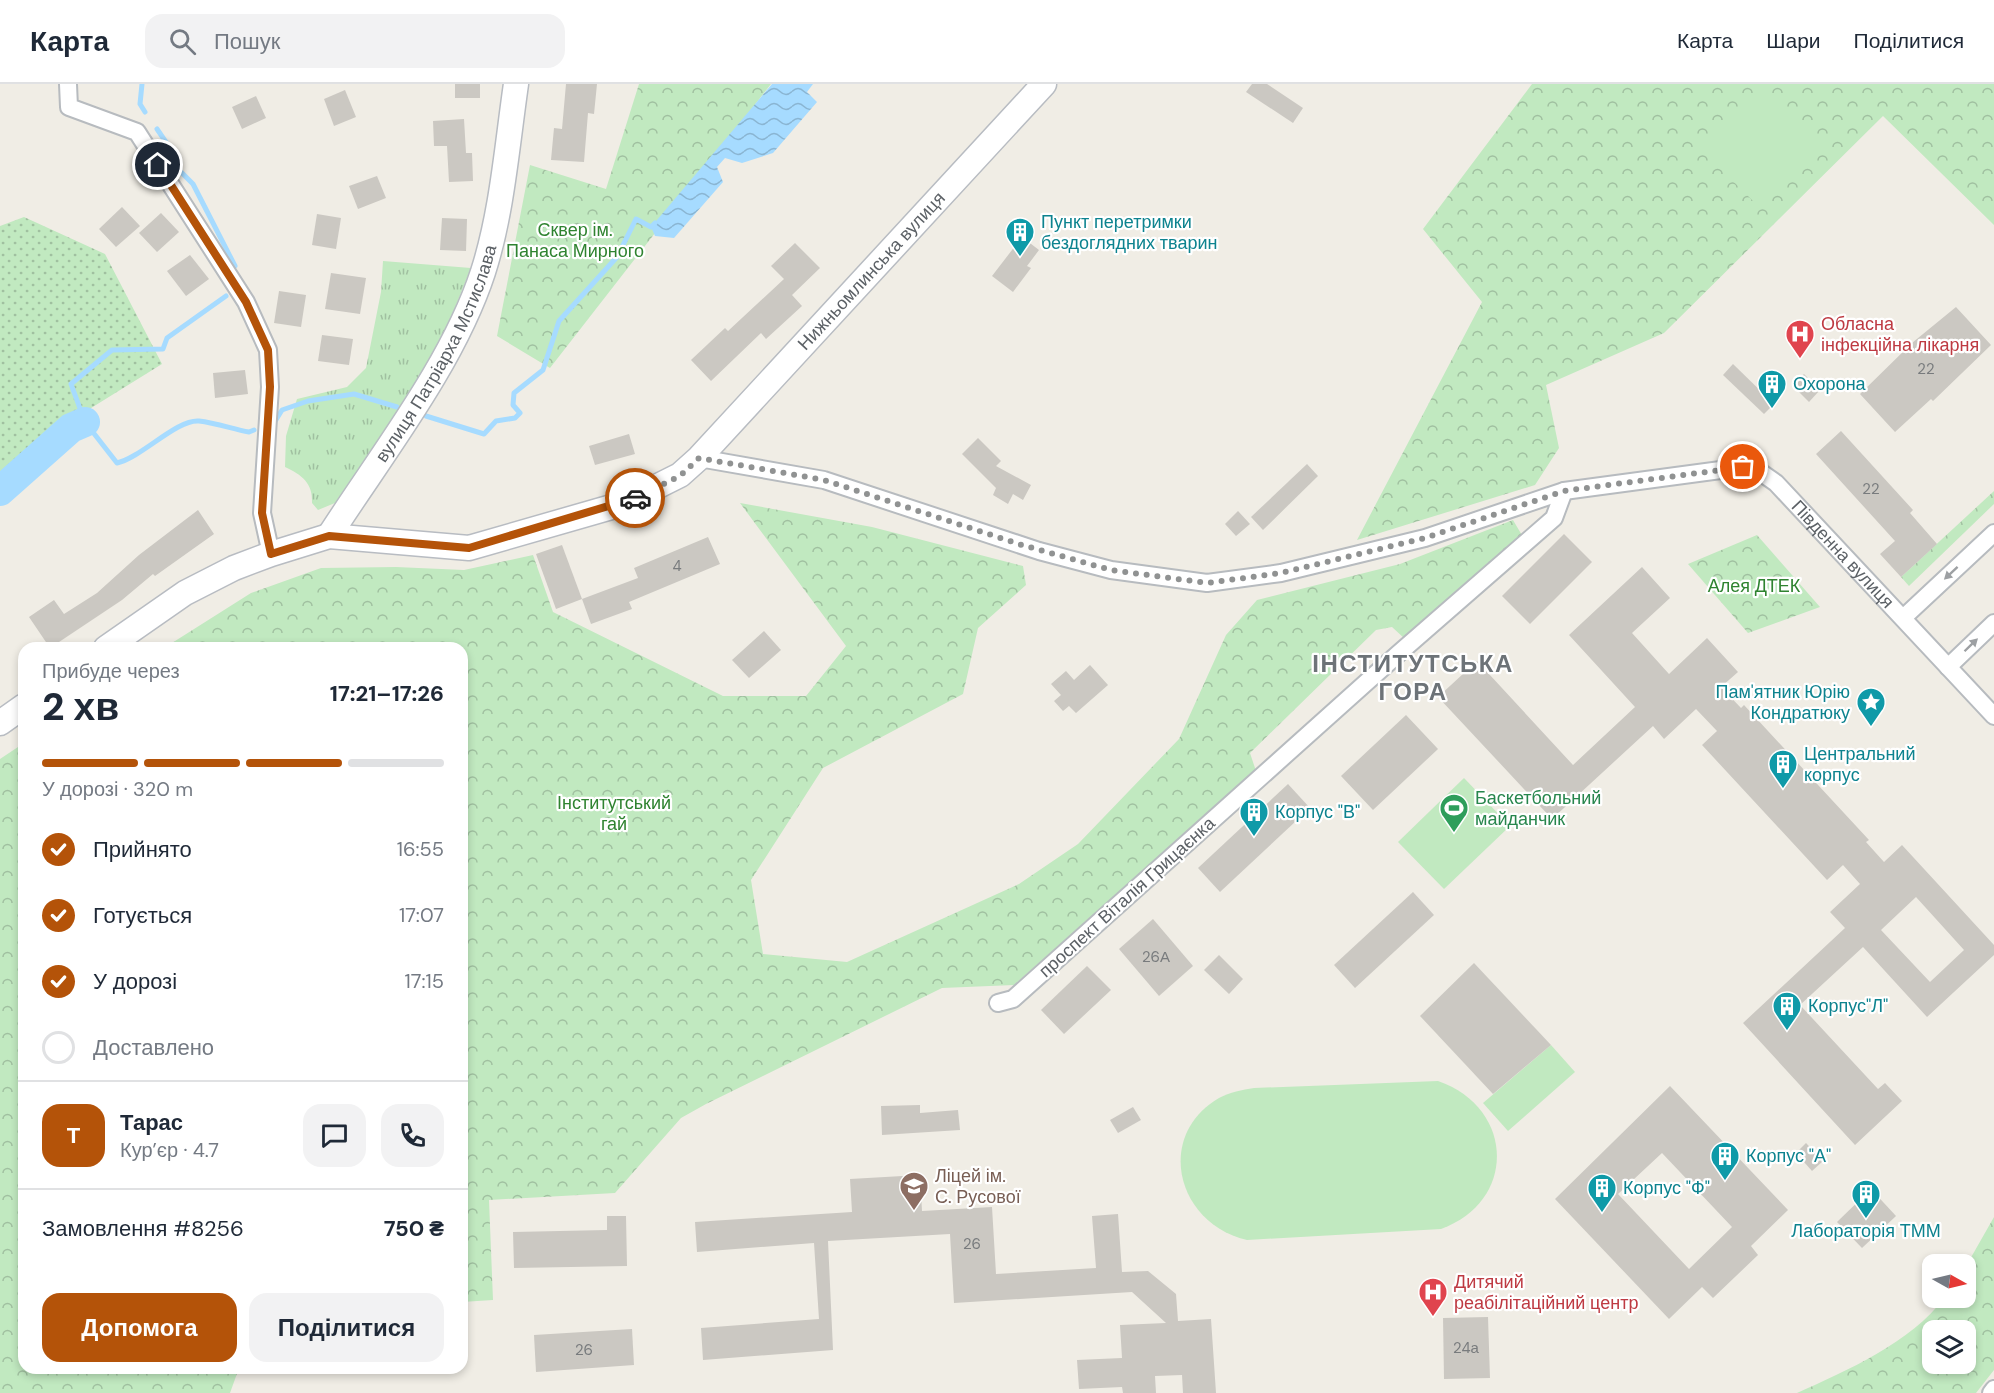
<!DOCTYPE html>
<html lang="uk">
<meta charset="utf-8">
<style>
:root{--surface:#fff;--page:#f2f2f3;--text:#1f2937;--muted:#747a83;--line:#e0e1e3;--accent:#b45309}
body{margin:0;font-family:"DM Sans",sans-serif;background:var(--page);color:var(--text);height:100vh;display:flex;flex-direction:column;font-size:22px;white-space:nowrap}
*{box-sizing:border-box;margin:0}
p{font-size:20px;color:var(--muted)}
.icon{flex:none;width:33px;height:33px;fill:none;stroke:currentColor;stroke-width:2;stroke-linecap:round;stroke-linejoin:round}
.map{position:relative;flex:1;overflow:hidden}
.details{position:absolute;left:18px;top:558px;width:450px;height:732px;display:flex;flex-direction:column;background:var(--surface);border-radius:18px;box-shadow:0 3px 9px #0003}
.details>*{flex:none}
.needle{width:39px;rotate:98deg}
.buttons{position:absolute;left:1922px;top:1170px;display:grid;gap:12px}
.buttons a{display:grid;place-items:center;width:54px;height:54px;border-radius:12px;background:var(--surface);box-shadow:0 3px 9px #0003;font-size:30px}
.pin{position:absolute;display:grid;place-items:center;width:51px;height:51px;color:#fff;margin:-26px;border:3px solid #fff;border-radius:50%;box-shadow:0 2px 6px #0007}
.courier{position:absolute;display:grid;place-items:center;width:60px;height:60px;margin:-30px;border:4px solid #b45309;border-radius:50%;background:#fff;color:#222;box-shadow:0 2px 8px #0007}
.head em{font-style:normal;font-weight:800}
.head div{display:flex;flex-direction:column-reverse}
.head{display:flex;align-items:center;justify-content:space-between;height:102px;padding:0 24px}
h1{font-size:39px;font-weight:800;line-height:45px}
.bar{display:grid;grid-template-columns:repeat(4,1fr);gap:9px 6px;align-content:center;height:72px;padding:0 24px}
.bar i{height:8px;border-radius:4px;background:var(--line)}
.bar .active{background:var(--accent)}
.bar p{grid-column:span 4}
.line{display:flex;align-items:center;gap:15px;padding:0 24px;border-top:2px solid var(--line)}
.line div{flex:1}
.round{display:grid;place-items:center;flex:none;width:63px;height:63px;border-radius:18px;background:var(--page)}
ol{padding:0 24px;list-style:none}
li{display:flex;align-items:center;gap:18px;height:66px}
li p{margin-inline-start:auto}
li .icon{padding:6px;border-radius:50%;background:var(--accent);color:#fff;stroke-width:4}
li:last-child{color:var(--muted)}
li i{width:33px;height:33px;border:3px solid var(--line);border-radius:50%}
.primary-button{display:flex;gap:12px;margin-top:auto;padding:12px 24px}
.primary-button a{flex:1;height:69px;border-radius:18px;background:var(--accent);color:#fff;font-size:24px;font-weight:800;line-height:69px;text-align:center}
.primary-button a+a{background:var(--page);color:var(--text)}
header{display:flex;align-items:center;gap:36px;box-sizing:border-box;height:84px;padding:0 30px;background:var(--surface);border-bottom:2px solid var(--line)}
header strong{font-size:28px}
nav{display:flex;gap:33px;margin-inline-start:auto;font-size:21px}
.search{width:420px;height:54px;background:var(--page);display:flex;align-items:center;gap:15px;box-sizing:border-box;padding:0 21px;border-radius:18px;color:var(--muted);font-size:22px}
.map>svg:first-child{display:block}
.grass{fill:url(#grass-tufts)}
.forest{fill:url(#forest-crowns);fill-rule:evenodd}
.garden{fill:url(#garden-dots)}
.pitch{fill:#c1e9c0}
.water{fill:url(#water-waves)}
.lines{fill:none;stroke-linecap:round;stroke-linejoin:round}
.stream{stroke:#a6dbff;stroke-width:5}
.river{stroke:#a6dbff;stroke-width:30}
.building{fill:#cbc8c2;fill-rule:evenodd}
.minor-casing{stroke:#b7bbbf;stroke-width:20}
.secondary-casing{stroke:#b8bcc2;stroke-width:27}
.minor{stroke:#fff;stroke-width:16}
.secondary{stroke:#fff;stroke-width:24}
.oneway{fill:#9da0a3}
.done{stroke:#909292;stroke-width:6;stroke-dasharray:0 10.8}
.route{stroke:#b45309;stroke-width:8}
.labels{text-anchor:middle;stroke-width:4.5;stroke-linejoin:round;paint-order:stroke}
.number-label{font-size:15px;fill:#787b7d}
.culture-label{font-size:18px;fill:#0d838f;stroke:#fff;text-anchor:start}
.park-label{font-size:18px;fill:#2f8330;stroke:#fff}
.street-label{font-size:18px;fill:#5c6166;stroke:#fff}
.health-label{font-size:18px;fill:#be3a42;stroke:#fff;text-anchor:start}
.leisure-label{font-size:18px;fill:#27864d;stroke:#fff;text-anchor:start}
.education-label{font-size:18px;fill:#785e54;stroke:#fff;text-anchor:start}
.district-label{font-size:24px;font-weight:bold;letter-spacing:1.5px;fill:#6d7378;stroke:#fff}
</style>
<header>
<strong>Карта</strong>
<div class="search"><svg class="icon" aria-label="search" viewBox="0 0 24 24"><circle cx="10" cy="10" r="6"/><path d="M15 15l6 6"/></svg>Пошук</div>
<nav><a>Карта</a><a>Шари</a><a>Поділитися</a></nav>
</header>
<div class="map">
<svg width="1994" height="1309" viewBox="0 0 1994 1309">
<defs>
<pattern id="grass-tufts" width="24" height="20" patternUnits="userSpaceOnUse" patternTransform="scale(1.5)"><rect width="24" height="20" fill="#c1e9c0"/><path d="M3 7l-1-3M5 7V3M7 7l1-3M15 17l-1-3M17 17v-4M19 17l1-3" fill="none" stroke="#a0c0a0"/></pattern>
<pattern id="forest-crowns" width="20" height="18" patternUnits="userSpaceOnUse" patternTransform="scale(1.5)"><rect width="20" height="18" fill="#c1e9c0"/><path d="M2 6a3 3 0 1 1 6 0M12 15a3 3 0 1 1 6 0" fill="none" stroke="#a0c0a0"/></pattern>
<pattern id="garden-dots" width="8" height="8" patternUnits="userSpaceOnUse" patternTransform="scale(1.5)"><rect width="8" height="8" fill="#c1e9c0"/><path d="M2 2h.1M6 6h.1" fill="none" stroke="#a0c0a0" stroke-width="1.8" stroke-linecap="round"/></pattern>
<pattern id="water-waves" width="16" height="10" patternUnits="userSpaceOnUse" patternTransform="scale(1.5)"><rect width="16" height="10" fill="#a6dbff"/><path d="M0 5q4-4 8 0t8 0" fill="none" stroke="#8ab5d2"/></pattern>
</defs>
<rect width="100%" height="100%" fill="#f0ede5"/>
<path class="grass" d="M383 177 471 184 448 241 414 306 347 414 318 426 312 419C313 399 302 391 285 383L286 352 297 315 347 303 366 284 381 208Z"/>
<g class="forest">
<polygon points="639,0 771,0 550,284 497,252 530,81 606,105"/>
<polygon points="1532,0 1994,0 1994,141 1883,32 1664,249 1546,301 1559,364 1535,401 1357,456 1482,218 1423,145"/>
<polygon points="1994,407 1994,420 1909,502 1901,493"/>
<polygon points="740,419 872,443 1023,482 1026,501 978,544 963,610 823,684 751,796 763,870 847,878 1019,800 1078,760 1179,655 1226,551 1257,516 1400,480 1513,436 1523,453 1405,555 1392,543 1376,546 1250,669 1256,687 1014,901 942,904 706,1020 681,1034 615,1109 489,1116 493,1216 462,1218 462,564 164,564 251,509 321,484 396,483 464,486 533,471 553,528 723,612 806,612 846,562"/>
<polygon points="1757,451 1820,523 1748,549 1688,480"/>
<polygon points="24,659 24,1284 239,1284 230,1309 0,1309 0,675"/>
<path d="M1994 1133V1286L1976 1309H1797C1846 1287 1912 1258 1944 1214H1965V1184ZM1932 1246H1965V1280H1932Z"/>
</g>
<polygon class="garden" points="24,133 105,170 162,280 75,334 0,401 0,142"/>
<g class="pitch">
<polygon points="1761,3 1822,64 1761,125 1700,64"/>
<polygon points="1464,694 1510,742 1444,805 1398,758"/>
<polygon points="1551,961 1575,988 1508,1047 1483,1019"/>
<path d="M1438 997C1514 1023 1518 1117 1441 1145L1247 1156C1177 1140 1154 1052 1219 1014 1230 1008 1242 1006 1254 1004Z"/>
</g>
<polygon class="water" points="772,0 813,0 807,8 817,18 773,69 742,79 725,74 717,83 723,98 674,154 655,152 651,143"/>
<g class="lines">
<g class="stream">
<polyline points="142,0 140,20 145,28"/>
<polyline points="157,45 172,67 176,83 193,100 235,182"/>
<path d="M226 212 167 254 163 265 112 266 71 300 85 338 117 379C142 373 177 335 199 337 216 339 233 345 249 348L254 346"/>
<polyline points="426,332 484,350 496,337 515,334 520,329 513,321 514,309 543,286 559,237 617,173 636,135 651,143 655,139"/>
<polyline points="274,339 282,326 308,317 354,310 397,323"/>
</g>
<polyline class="river" points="0,407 71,344 85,338"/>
</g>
<g class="building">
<rect x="455" y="0" width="25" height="14"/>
<polygon points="566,0 597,0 594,30 588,29 584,78 551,76 554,44 562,45"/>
<polygon points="1252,0 1267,0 1303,24 1293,39 1246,8"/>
<polygon points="345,6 356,33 334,42 324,15"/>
<polygon points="256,12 266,34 242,45 232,23"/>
<polygon points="464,35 466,69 472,69 473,97 449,98 447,62 434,62 433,37"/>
<polygon points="377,92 386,114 358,125 349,102"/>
<polygon points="122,123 140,142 116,163 99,145"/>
<polygon points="161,129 179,148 157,168 139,149"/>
<polygon points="317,130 341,134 336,165 312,161"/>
<polygon points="442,134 467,135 466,167 440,166"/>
<polygon points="1022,153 1039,166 1027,182 1031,184 1013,208 992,192"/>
<polygon points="795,159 820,184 792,211 802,222 766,255 761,249 711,297 691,276 725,244 728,247 784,195 771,182"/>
<polygon points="190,171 209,195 186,212 167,187"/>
<polygon points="331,189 366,194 360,230 325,225"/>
<polygon points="279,207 306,211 301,243 274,239"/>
<polygon points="1956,223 1991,261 1933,317 1931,315 1895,348 1860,310 1912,259"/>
<polygon points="322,251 353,255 349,281 318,277"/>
<polygon points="1733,280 1774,320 1764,330 1723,291"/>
<polygon points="245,286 248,310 215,314 213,289"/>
<polygon points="1804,290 1820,306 1809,318 1792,301"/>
<polygon points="1841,347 1913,426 1910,429 1937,460 1901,493 1880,470 1895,457 1816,370"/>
<polygon points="629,350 635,370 595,381 589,362"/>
<polygon points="978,354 1001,377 996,382 1031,401 1023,416 1013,410 1008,420 993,411 996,404 962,370"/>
<polygon points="1307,380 1318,392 1263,446 1251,433"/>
<polygon points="198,426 214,450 155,492 153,490 122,516 50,564 29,533 54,516 64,530 97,509 139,471"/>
<polygon points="1238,427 1250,440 1236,452 1225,440"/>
<polygon points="1564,450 1592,478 1530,540 1502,512"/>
<polygon points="708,453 720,480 629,518 632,525 591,540 582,515 638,494 634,484"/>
<polygon points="562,461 582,515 556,525 536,470"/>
<path d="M1642 483 1670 514 1632 549 1669 590 1707 554 1738 588 1721 603 1741 624 1744 621 1869 756 1866 758 1884 778 1902 761 1994 861V871L1927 933 1863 863 1800 921 1878 1005 1885 999 1902 1017 1855 1061 1743 939 1845 844 1830 828 1860 800 1843 781 1827 796 1702 661 1717 647 1696 625 1664 655 1653 642 1552 735 1438 613 1477 577 1573 681 1635 623 1569 551ZM1916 813 1964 866 1930 898 1881 846Z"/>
<polygon points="764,547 781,566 749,594 732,576"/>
<polygon points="1090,581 1108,601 1076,629 1069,622 1063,627 1054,617 1061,611 1051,600 1066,587 1074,596"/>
<polygon points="1406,631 1438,665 1373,726 1341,692"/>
<polygon points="1288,700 1310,724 1220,808 1198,784"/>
<polygon points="1413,808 1434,831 1355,904 1334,881"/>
<polygon points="1153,835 1193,882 1159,912 1119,865"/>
<polygon points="1219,871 1243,895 1229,910 1204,886"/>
<polygon points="1474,879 1551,961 1493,1010 1420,932"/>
<polygon points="1087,882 1111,906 1064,950 1041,926"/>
<path d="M1670 1002 1788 1126 1751 1162 1758 1171 1713 1214 1702 1203 1669 1235 1555 1115ZM1662 1069 1732 1143 1689 1185 1618 1110Z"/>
<polygon points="920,1021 920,1029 958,1026 960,1046 882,1051 881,1022"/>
<polygon points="1133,1023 1141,1036 1118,1049 1110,1036"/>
<polygon points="1806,1059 1823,1077 1812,1087 1796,1069"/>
<polygon points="920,1091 922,1127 992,1123 996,1190 1096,1184 1092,1132 1118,1130 1122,1188 1148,1187 1176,1210 1178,1237 1211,1235 1216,1309 1183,1309 1182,1291 1155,1292 1156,1309 1123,1309 1122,1303 1079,1305 1077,1276 1122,1274 1120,1241 1166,1239 1132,1208 954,1219 950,1150 828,1157 833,1266 703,1276 701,1244 819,1235 814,1159 697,1168 695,1138 852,1128 850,1095"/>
<polygon points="1871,1105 1896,1132 1862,1164 1837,1138"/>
<polygon points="607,1132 626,1132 627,1182 514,1184 513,1148 607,1146"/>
<polygon points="1488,1233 1490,1294 1444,1295 1443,1234"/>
<polygon points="632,1245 634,1281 536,1288 534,1251"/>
</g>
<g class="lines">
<g class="minor-casing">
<g id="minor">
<polyline points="68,0 69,23 137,48 246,218 268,266 270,303 262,429 271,470"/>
<path id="s1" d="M699 374 824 396 1039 467 1111 486 1207 499 1281 489 1425 454 1564 407 1743 383 1756 385 1776 399 1994 632"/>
<polyline points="1903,534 1994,449"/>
<polyline points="1948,583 1994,539"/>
<polyline points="998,919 1013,915 1398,570 1554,434 1564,407"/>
<polyline points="1991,1309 1994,1305"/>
</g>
</g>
<g class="secondary-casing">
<g id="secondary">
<path id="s2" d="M329 452C381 371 453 280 483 188 502 129 507 62 516 0"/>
<path id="s3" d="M106 564 185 509 234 484 271 470 329 452 469 464 622 420 680 391 699 374 1044 0"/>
<polyline points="0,639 24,622"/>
</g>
</g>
<use href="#minor" class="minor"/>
<use href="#secondary" class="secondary"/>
</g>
<defs><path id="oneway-solid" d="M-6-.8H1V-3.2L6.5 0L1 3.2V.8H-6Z" transform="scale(1.5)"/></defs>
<g class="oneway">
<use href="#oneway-solid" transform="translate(1951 489) rotate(137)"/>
<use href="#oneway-solid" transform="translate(1971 561) rotate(-44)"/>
</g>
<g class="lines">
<polyline class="done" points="635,414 680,392 699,374 824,396 1022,461 1111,486 1207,499 1281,489 1425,454 1564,407 1743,383"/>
<polyline class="route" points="158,81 246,218 268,266 270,303 262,429 271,470 329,452 469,464 635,414"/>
</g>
<defs>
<g id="building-pin" transform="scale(1.5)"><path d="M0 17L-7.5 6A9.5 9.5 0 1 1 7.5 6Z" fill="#0f9aa8" stroke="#fff"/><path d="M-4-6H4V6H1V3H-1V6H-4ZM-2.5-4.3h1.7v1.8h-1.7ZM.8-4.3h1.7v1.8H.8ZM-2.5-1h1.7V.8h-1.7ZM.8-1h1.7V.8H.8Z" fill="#fff"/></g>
<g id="hospital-pin" transform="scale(1.5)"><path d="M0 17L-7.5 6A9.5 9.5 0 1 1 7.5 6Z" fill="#e0444e" stroke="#fff"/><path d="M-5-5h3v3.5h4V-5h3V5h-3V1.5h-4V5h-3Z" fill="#fff"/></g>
<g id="sight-pin" transform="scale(1.5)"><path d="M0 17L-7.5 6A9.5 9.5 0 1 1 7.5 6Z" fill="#0f9aa8" stroke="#fff"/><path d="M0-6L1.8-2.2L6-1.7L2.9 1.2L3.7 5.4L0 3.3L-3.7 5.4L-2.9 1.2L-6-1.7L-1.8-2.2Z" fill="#fff"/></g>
<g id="stadium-pin" transform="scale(1.5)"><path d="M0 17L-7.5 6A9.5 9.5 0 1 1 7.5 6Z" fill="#2e9e5b" stroke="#fff"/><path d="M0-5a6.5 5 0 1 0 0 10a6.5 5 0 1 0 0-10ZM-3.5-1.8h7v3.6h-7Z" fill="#fff"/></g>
<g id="school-pin" transform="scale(1.5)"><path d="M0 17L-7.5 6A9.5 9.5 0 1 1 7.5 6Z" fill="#8d6e63" stroke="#fff"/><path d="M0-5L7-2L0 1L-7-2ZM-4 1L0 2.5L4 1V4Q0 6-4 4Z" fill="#fff"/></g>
</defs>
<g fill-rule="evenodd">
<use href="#building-pin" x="1020" y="148"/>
<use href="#hospital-pin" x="1800" y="250"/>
<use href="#building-pin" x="1772" y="300"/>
<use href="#sight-pin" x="1871" y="618"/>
<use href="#building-pin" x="1783" y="680"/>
<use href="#stadium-pin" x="1454" y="724"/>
<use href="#building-pin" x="1254" y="728"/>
<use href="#building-pin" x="1787" y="922"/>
<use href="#building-pin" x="1725" y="1072"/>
<use href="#school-pin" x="914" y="1102"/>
<use href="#building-pin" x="1602" y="1104"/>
<use href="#building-pin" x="1866" y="1110"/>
<use href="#hospital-pin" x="1433" y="1208"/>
</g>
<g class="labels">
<g class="number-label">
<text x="1926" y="290">22</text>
<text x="1871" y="410">22</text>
<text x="677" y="487">4</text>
<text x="1156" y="878">26А</text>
<text x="972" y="1165">26</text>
<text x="1466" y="1269">24а</text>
<text x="584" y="1271">26</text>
</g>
<g class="culture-label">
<text x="1041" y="144">Пункт перетримки<tspan x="1041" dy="21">бездоглядних тварин</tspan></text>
<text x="1793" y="306">Охорона</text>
<text x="1850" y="614" text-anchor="end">Пам'ятник Юрію<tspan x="1850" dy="21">Кондратюку</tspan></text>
<text x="1804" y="676">Центральний<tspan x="1804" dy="21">корпус</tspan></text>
<text x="1275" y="734">Корпус "В"</text>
<text x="1808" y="928">Корпус"Л"</text>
<text x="1746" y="1078">Корпус "А"</text>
<text x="1623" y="1110">Корпус "Ф"</text>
<text x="1866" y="1153" text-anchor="middle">Лабораторія ТММ</text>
</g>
<g class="park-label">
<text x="575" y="152">Сквер ім.<tspan x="575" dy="21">Панаса Мирного</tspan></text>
<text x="1754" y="508">Алея ДТЕК</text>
<text x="614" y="725">Інститутський<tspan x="614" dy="21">гай</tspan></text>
</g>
<g class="street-label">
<text dy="6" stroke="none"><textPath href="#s3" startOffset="896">Нижньомлинська вулиця</textPath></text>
<text dy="6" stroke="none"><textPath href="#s2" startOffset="213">вулиця Патріарха Мстислава</textPath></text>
<text dy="6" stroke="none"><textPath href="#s1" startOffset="1210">Південна вулиця</textPath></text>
<text transform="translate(1127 813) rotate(-42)" y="6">проспект Віталія Грицаєнка</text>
</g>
<g class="health-label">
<text x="1821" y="246">Обласна<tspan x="1821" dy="21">інфекційна лікарня</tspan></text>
<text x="1454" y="1204">Дитячий<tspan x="1454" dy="21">реабілітаційний центр</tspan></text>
</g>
<g class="leisure-label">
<text x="1475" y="720">Баскетбольний<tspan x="1475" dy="21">майданчик</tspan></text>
</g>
<g class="education-label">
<text x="935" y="1098">Ліцей ім.<tspan x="935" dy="21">С. Русової</tspan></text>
</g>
<g class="district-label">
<text x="1413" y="588">ІНСТИТУТСЬКА<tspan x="1413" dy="28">ГОРА</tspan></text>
</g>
</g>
</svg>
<div class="buttons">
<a><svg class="needle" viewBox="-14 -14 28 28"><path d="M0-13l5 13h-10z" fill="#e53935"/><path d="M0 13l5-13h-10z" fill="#747a83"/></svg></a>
<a><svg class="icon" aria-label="layers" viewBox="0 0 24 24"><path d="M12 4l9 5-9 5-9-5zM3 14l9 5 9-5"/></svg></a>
</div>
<div class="pin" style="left:1743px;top:383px;background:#ea580c"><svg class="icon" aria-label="bag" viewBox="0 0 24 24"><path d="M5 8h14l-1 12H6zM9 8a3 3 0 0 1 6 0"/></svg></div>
<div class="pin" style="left:158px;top:81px;background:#1f2937"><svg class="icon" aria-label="home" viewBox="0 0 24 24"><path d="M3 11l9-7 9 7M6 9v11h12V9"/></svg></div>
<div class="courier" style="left:635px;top:414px"><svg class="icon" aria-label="car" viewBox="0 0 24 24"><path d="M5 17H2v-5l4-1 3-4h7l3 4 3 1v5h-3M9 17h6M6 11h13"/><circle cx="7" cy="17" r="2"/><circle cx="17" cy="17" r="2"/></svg></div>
<section class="details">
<div class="head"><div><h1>2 хв</h1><p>Прибуде через</p></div><em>17:21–17:26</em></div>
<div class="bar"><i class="active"></i><i class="active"></i><i class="active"></i><i></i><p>У дорозі · 320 m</p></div>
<ol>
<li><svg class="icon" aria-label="check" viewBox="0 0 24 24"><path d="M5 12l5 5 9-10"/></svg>Прийнято<p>16:55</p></li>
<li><svg class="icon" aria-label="check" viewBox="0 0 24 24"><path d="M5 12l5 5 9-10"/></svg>Готується<p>17:07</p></li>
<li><svg class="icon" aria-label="check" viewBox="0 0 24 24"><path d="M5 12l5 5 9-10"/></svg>У дорозі<p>17:15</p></li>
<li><i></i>Доставлено</li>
</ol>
<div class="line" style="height:108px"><b class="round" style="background:var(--accent);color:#fff">Т</b><div><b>Тарас</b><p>Кур’єр · 4.7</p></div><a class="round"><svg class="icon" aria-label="chat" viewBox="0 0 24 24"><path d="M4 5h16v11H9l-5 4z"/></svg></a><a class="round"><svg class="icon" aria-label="phone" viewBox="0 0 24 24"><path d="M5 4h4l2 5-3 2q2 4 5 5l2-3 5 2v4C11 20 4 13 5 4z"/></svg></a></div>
<div class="line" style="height:78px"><div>Замовлення #8256</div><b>750 ₴</b></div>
<div class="primary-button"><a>Допомога</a><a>Поділитися</a></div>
</section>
</div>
